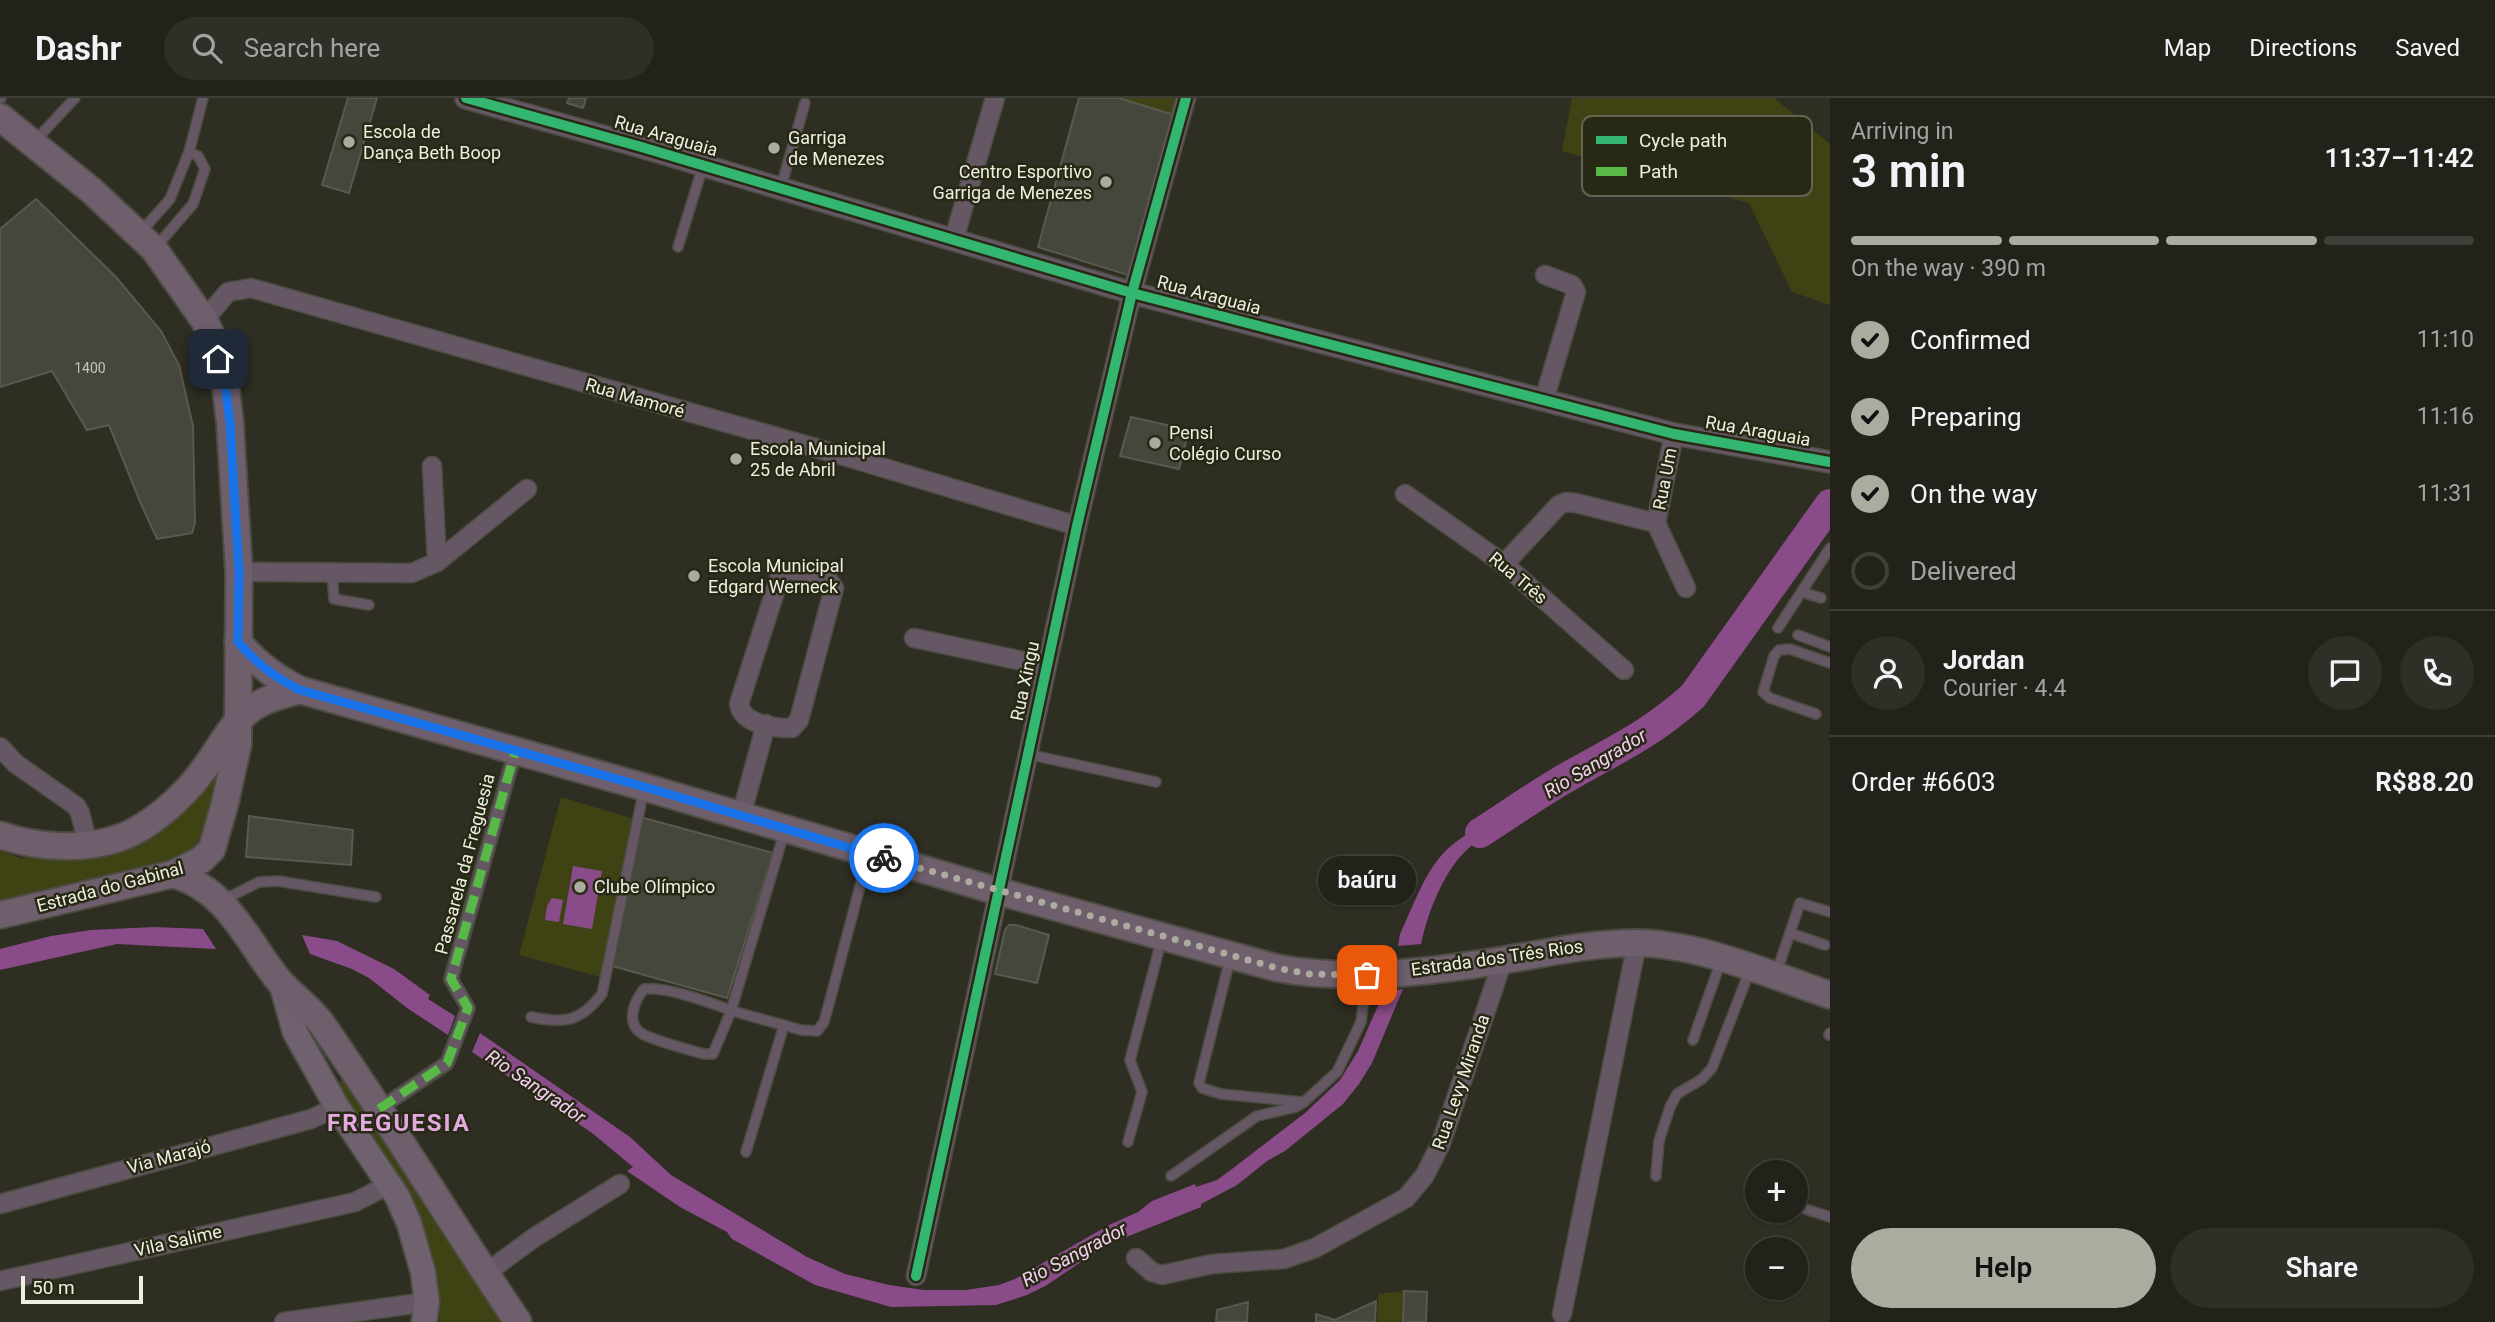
<!DOCTYPE html>
<meta charset="utf-8">
<style>
:root{--surface:#22221a;--page:#2e2f27;--text:#f1f3f6;--muted:#a2a4a2;--line:#3f3f39;--accent:#abab9f}
body{margin:0;font-family:Roboto,sans-serif;background:var(--page);color:var(--text);height:100vh;display:flex;flex-direction:column;font-size:26px;white-space:nowrap}
*{box-sizing:border-box;margin:0}
p{font-size:23px;color:var(--muted)}
.icon{flex:none;width:38px;height:38px;fill:none;stroke:currentColor;stroke-width:2;stroke-linecap:round;stroke-linejoin:round}
.map{position:relative;flex:1;overflow:hidden}
.drawer{display:flex;flex-direction:column;background:var(--surface);width:665px}
.drawer>*{flex:none}
.controls{position:absolute;left:1745px;top:1062px;display:grid;gap:14px}
.controls a{display:grid;place-items:center;width:63px;height:63px;border-radius:50%;background:var(--surface);box-shadow:0 2px 5px #0004,0 0 0 2px var(--line);font-size:35px}
.scale{position:absolute;left:21px;bottom:18px;width:122px;box-sizing:border-box;padding-left:7px;border:4px solid #eeefe2;border-top:0;font-size:19px;line-height:24px;white-space:nowrap;color:#eeefe2;-webkit-text-stroke:5px #282914;paint-order:stroke}
.pin{position:absolute;display:grid;place-items:center;width:60px;height:60px;color:#fff;margin:-30px;border-radius:14px;box-shadow:0 4px 10px #0006}
.courier{position:absolute;display:grid;place-items:center;width:70px;height:70px;margin:-35px;border:5px solid #1a73e8;border-radius:50%;background:#fff;color:#222;box-shadow:0 2px 9px #0007}
.bubble{position:absolute;height:49px;border-radius:24px;background:var(--surface);box-shadow:0 2px 5px #0004,0 0 0 2px var(--line);font-size:23px;font-weight:600;line-height:49px;text-align:center}
.summary em{font-style:normal;font-weight:600}
.summary div{display:flex;flex-direction:column-reverse}
.summary{display:flex;align-items:center;justify-content:space-between;height:119px;padding:0 21px}
h1{font-size:46px;font-weight:600;line-height:52px}
.bar{display:grid;grid-template-columns:repeat(4,1fr);gap:10px 7px;align-content:center;height:84px;padding:0 21px}
.bar i{height:9px;border-radius:5px;background:var(--line)}
.bar .selected{background:var(--accent)}
.bar p{grid-column:span 4}
.line{display:flex;align-items:center;gap:18px;padding:0 21px;border-top:2px solid var(--line)}
.line div{flex:1}
.round{display:grid;place-items:center;flex:none;width:74px;height:74px;border-radius:37px;background:var(--page)}
ol{padding:0 21px;list-style:none}
li{display:flex;align-items:center;gap:21px;height:77px}
li p{margin-inline-start:auto}
li .icon{padding:7px;border-radius:50%;background:var(--accent);color:#111;stroke-width:4}
li:last-child{color:var(--muted)}
li i{width:38px;height:38px;border:4px solid var(--line);border-radius:50%}
.cta{display:flex;gap:14px;margin-top:auto;padding:14px 21px}
.cta a{flex:1;height:80px;border-radius:42px;background:var(--accent);color:#111;font-size:28px;font-weight:600;line-height:80px;text-align:center}
.cta a+a{background:var(--page);color:var(--text)}
header{display:flex;align-items:center;gap:42px;box-sizing:border-box;height:98px;padding:0 35px;background:var(--surface);border-bottom:2px solid var(--line)}
header strong{font-size:33px}
nav{display:flex;gap:38px;margin-inline-start:auto;font-size:24px}
.search{width:490px;height:63px;background:var(--page);display:flex;align-items:center;gap:18px;box-sizing:border-box;padding:0 24px;border-radius:38px;color:var(--muted);font-size:26px}
main{display:flex;flex:1;min-height:0}
.map>svg:first-child{display:block}
.green{fill:#3f4213}
.water{fill:#8a4c88}
.lines{fill:none;stroke-linecap:round;stroke-linejoin:round}
.river{stroke:#8a4c88;stroke-width:30}
.building{fill:#45463c;stroke:#595950;stroke-width:2}
.service-casing{stroke:#4c4c42;stroke-width:12}
.pedestrian-casing{stroke:#4c4c42;stroke-width:16}
.minor-casing{stroke:#4c4c42;stroke-width:21}
.tertiary-casing{stroke:#4c4c42;stroke-width:24}
.secondary-casing{stroke:#4c4c42;stroke-width:28}
.primary-casing{stroke:#4c4c42;stroke-width:30}
.service{stroke:#655864;stroke-width:9}
.pedestrian{stroke:#655864;stroke-width:12}
.minor{stroke:#655864;stroke-width:18}
.tertiary{stroke:#655864;stroke-width:21}
.secondary{stroke:#70616f;stroke-width:24}
.primary{stroke:#6f5e6b;stroke-width:26}
.quiet{stroke:#58b947;stroke-width:9;stroke-dasharray:18 9;stroke-linecap:butt}
.cycleway-casing{stroke:#282914;stroke-width:15}
.cycleway{stroke:#33b770;stroke-width:10}
.done{stroke:#abab9f;stroke-width:7;stroke-dasharray:0 12.6}
.route{stroke:#1a73e8;stroke-width:9}
.poi-dot{fill:#abab9f;stroke:#282914;stroke-width:2.5}
.labels{text-anchor:middle;stroke-width:5;stroke-linejoin:round;paint-order:stroke}
.number-label{font-size:14px;fill:#c4c5b8}
.poi-label{font-size:18px;fill:#eeefe2;stroke:#282914;text-anchor:start}
.street-label{font-size:18px;fill:#eeefe2;stroke:#282914}
.water-label{font-size:19px;font-style:italic;fill:#f4cff3;stroke:#282914}
.district-label{font-size:24px;font-weight:bold;letter-spacing:2px;fill:#e3aae2;stroke:#282914}
.key{fill:#282914;stroke:#636452;stroke-width:2}
.key-label{font-size:19px;fill:#eeefe2}
</style>
<header>
<strong>Dashr</strong>
<div class="search"><svg class="icon" aria-label="search" viewBox="0 0 24 24"><circle cx="10" cy="10" r="6"/><path d="M15 15l6 6"/></svg>Search here</div>
<nav><a>Map</a><a>Directions</a><a>Saved</a></nav>
</header>
<main>
<div class="map">
<svg width="1830" height="1224" viewBox="0 0 1830 1224">
<rect width="100%" height="100%" fill="#2e2e23"/>
<g class="green">
<polygon points="1119,0 1182,0 1177,18"/>
<polygon points="1572,0 1774,0 1830,46 1830,207 1792,194 1749,105 1562,53"/>
<polygon points="224,659 202,736 190,755 171,766 0,805 0,752 19,760 62,761 121,748"/>
<polygon points="561,699 634,721 608,881 519,857"/>
<path d="M343 981 346 982 509 1224H439C449 1140 385 1062 343 995L338 986Z"/>
<polygon points="1403,1193 1402,1224 1377,1224 1378,1196"/>
</g>
<g class="water">
<path d="M1514 714C1496 729 1474 743 1459 760 1440 783 1427 818 1421 846L1398 848 1400 836C1414 807 1426 768 1452 747 1470 732 1492 723 1514 714Z"/>
<polygon points="573,768 602,773 592,831 563,826"/>
<polygon points="552,800 563,802 559,824 545,822 547,808"/>
<polygon points="154,829 203,831 216,851 117,846 0,872 0,851 51,838 91,832"/>
<polygon points="302,837 337,843 394,871 430,897 428,901 455,918 448,937 407,910 369,880 352,871 310,856"/>
<polygon points="1403,891 1372,965 1359,986 1343,1006 1285,1053 1267,1063 1237,1087 1201,1106 1201,1109 1119,1142 1100,1151 1047,1187 1027,1197 996,1207 891,1209 815,1187 732,1141 727,1134 680,1109 627,1073 633,1069 592,1035 472,954 480,935 630,1039 671,1077 807,1159 845,1176 889,1187 924,1192 966,1192 999,1187 1015,1181 1109,1127 1138,1114 1152,1103 1195,1086 1196,1089 1217,1082 1232,1071 1305,1015 1340,982 1358,953 1384,894"/>
</g>
<g class="lines">
<path class="river" d="M1480 735C1510 716 1540 694 1571 677 1619 650 1652 635 1693 598L1830 406"/>
</g>
<g class="building">
<polygon points="348,0 377,0 349,95 322,87"/>
<polygon points="569,0 586,0 583,10 567,5"/>
<polygon points="1079,0 1119,0 1177,18 1128,177 1038,149"/>
<polygon points="36,101 116,179 161,233 179,267 193,328 195,425 192,435 157,441 141,406 109,327 87,332 52,273 0,289 0,131"/>
<polygon points="1131,319 1189,332 1179,371 1120,358"/>
<polygon points="249,718 353,732 351,767 246,759"/>
<polygon points="640,719 773,755 727,900 612,868"/>
<polygon points="1009,827 1016,827 1049,837 1037,885 995,876 1005,832"/>
<polygon points="1404,1193 1427,1194 1426,1224 1403,1224"/>
<polygon points="1376,1203 1375,1224 1316,1224 1316,1216 1335,1222"/>
<polygon points="1248,1204 1247,1224 1216,1224 1217,1212"/>
</g>
<g class="lines">
<g class="service-casing">
<g id="service">
<polyline points="0,1 1,0"/>
<polyline points="34,44 75,0"/>
<polyline points="781,89 805,5"/>
<polyline points="140,135 170,101 189,54 203,0"/>
<polyline points="678,149 703,68"/>
<polyline points="155,150 193,106 205,71 198,58 189,54"/>
<polyline points="332,474 334,501 369,507"/>
<polyline points="1802,494 1821,500"/>
<polyline points="1778,530 1830,450"/>
<polyline points="1798,537 1830,549"/>
<polyline points="1816,616 1770,600 1763,594 1764,591 1774,558 1779,552 1790,551 1830,565"/>
<polyline points="1027,656 1156,684"/>
<path d="M785 732 731 913 713 956H704C690 952 651 942 641 935 625 924 635 902 644 891 671 889 710 905 736 914L801 932 817 933 824 924 830 902 868 758"/>
<polyline points="223,802 259,784 278,783 376,799"/>
<polyline points="1790,835 1825,847"/>
<polyline points="1230,861 1199,985 1202,990 1221,996 1302,1004"/>
<polyline points="1776,876 1800,805 1830,814"/>
<path d="M531 919C565 926 580 924 602 896L644 691"/>
<polyline points="1829,937 1830,935"/>
<polyline points="1693,942 1721,863"/>
<polyline points="1128,1044 1142,994 1130,962 1162,840"/>
<polyline points="746,1054 784,927"/>
<polyline points="1171,1078 1257,1018 1296,1009 1304,1004 1337,974 1361,924 1366,880"/>
<polyline points="1656,1078 1659,1043 1670,1009 1677,996 1702,981 1712,970 1750,872"/>
<polyline points="1796,1108 1830,1119"/>
</g>
</g>
<g class="pedestrian-casing">
<polyline id="pedestrian" points="379,1011 447,965 468,910 451,881 515,654"/>
</g>
<g class="minor-casing">
<g id="minor">
<polyline points="954,141 995,0"/>
<polyline points="204,222 228,194 251,190 851,360 1077,428"/>
<polyline points="1544,302 1576,194 1572,187 1545,177"/>
<polyline points="432,368 437,464"/>
<polyline points="1405,396 1504,466 1624,572"/>
<polyline points="1656,425 1674,336"/>
<polyline points="1504,466 1559,407 1566,404 1576,405 1656,425 1686,490"/>
<path d="M792 472 829 483 834 490 799 622 792 630C774 630 743 627 739 606L780 478 783 473Z"/>
<polyline points="239,474 412,475 437,464 527,391"/>
<polyline points="914,540 1046,568"/>
<polyline points="0,649 16,666 76,708 80,715 88,746"/>
<polyline points="741,718 766,626"/>
<polyline points="0,1106 311,1021 337,1009"/>
<polyline points="1136,1160 1152,1174 1162,1177 1212,1166 1284,1161 1315,1150 1406,1100 1425,1077 1441,1045 1503,862"/>
<polyline points="486,1175 535,1139 620,1086"/>
<polyline points="916,1178 1077,428 1132,195 1186,0"/>
<polyline points="0,1183 355,1104 390,1086"/>
<polyline points="1562,1216 1637,845"/>
<polyline points="284,1224 427,1204"/>
</g>
</g>
<g class="tertiary-casing">
<polyline id="tertiary" points="466,0 638,48 1132,195 1674,336 1830,364"/>
</g>
<g class="secondary-casing">
<polyline id="secondary" points="281,884 295,934 337,1009 397,1098 409,1125 423,1174 427,1204 424,1224"/>
</g>
<g class="primary-casing">
<g id="primary">
<polyline points="0,19 92,93 154,151 204,222 212,238 225,284 230,325 239,474 238,646 225,705 212,751 201,762 173,776 0,817"/>
<path d="M238 544C256 565 274 579 300 592L644 689 997 793 1277 870C1352 884 1430 874 1504 862 1549 855 1590 845 1636 845 1699 845 1770 877 1830 897"/>
<path d="M0 737C37 750 84 753 122 739 151 728 182 700 201 675 220 652 232 620 259 606 271 599 286 596 300 592"/>
<path d="M173 776C226 791 245 839 276 879 289 896 309 908 321 925 390 1023 451 1125 518 1224"/>
</g>
</g>
<use href="#service" class="service"/>
<use href="#pedestrian" class="pedestrian"/>
<use href="#minor" class="minor"/>
<use href="#tertiary" class="tertiary"/>
<use href="#secondary" class="secondary"/>
<use href="#primary" class="primary"/>
<polyline class="quiet" points="379,1011 447,965 468,910 451,881 515,654"/>
<g class="cycleway-casing">
<g id="cycleway">
<polyline points="466,0 638,48 1132,195 1674,336 1830,364"/>
<polyline points="916,1178 1077,428 1132,195 1186,0"/>
</g>
</g>
<use href="#cycleway" class="cycleway"/>
</g>
<g class="lines">
<polyline class="done" points="884,760 1277,870 1310,876 1367,877"/>
<path class="route" d="M218 261 225 284 230 325 239 474 238 544C256 565 274 579 300 592L645 689 884 760"/>
</g>
<g class="poi-dot">
<circle cx="349" cy="44" r="7"/>
<circle cx="774" cy="50" r="7"/>
<circle cx="1106" cy="84" r="7"/>
<circle cx="1155" cy="345" r="7"/>
<circle cx="736" cy="361" r="7"/>
<circle cx="694" cy="478" r="7"/>
<circle cx="580" cy="789" r="7"/>
</g>
<g class="labels">
<g class="number-label">
<text x="90" y="275">1400</text>
</g>
<g class="poi-label">
<text x="363" y="40">Escola de<tspan x="363" dy="21">Dança Beth Boop</tspan></text>
<text x="788" y="46">Garriga<tspan x="788" dy="21">de Menezes</tspan></text>
<text x="1092" y="80" text-anchor="end">Centro Esportivo<tspan x="1092" dy="21">Garriga de Menezes</tspan></text>
<text x="1169" y="341">Pensi<tspan x="1169" dy="21">Colégio Curso</tspan></text>
<text x="750" y="357">Escola Municipal<tspan x="750" dy="21">25 de Abril</tspan></text>
<text x="708" y="474">Escola Municipal<tspan x="708" dy="21">Edgard Werneck</tspan></text>
<text x="594" y="795">Clube Olímpico</text>
</g>
<g class="street-label">
<text transform="translate(666 38) rotate(16)" y="6">Rua Araguaia</text>
<text transform="translate(1209 197) rotate(15)" y="6">Rua Araguaia</text>
<text transform="translate(635 300) rotate(16)" y="6">Rua Mamoré</text>
<text transform="translate(1758 333) rotate(10)" y="6">Rua Araguaia</text>
<text transform="translate(1665 381) rotate(-79)" y="6">Rua Um</text>
<text transform="translate(1518 480) rotate(40)" y="6">Rua Três</text>
<text transform="translate(1025 583) rotate(-78)" y="6">Rua Xingu</text>
<text transform="translate(465 766) rotate(-75)" y="6">Passarela da Freguesia</text>
<text transform="translate(110 789) rotate(-15)" y="6">Estrada do Gabinal</text>
<text transform="translate(1497 860) rotate(-8)" y="6">Estrada dos Três Rios</text>
<text transform="translate(1461 984) rotate(-71)" y="6">Rua Levy Miranda</text>
<text transform="translate(169 1059) rotate(-15)" y="6">Via Marajó</text>
<text transform="translate(178 1143) rotate(-13)" y="6">Vila Salime</text>
</g>
<g class="water-label">
<text transform="translate(1595 665) rotate(-31)" y="7">Rio Sangrador</text>
<text transform="translate(536 988) rotate(34)" y="7">Rio Sangrador</text>
<text transform="translate(1074 1156) rotate(-28)" y="7">Rio Sangrador</text>
</g>
<g class="district-label">
<text x="399" y="1033">FREGUESIA</text>
</g>
</g>
<rect x="1582" y="18" width="230" height="80" rx="10" class="key"/>
<rect x="1596" y="38" width="31" height="8" fill="#33b770"/>
<rect x="1596" y="69" width="31" height="9" fill="#58b947"/>
<g class="key-label">
<text x="1639" y="49">Cycle path</text>
<text x="1639" y="80">Path</text>
</g>
</svg>
<div class="controls">
<a>+</a>
<a>−</a>
</div>
<div class="scale">50 m</div>
<div class="pin" style="left:1367px;top:877px;background:#ea580c"><svg class="icon" aria-label="bag" viewBox="0 0 24 24"><path d="M5 8h14l-1 12H6zM9 8a3 3 0 0 1 6 0"/></svg></div>
<div class="pin" style="left:218px;top:261px;background:#1f2937"><svg class="icon" aria-label="home" viewBox="0 0 24 24"><path d="M3 11l9-7 9 7M6 9v11h12V9"/></svg></div>
<div class="courier" style="left:884px;top:760px"><svg class="icon" aria-label="bike" viewBox="0 0 24 24"><circle cx="6" cy="16" r="4"/><circle cx="18" cy="16" r="4"/><path d="M6 16l4-8h5l3 8M10 8l3 8H6M13 5h3"/></svg></div>
<div class="bubble" style="left:1318px;top:758px;width:98px">baúru</div>
</div>
<section class="drawer">
<div class="summary"><div><h1>3 min</h1><p>Arriving in</p></div><em>11:37–11:42</em></div>
<div class="bar"><i class="selected"></i><i class="selected"></i><i class="selected"></i><i></i><p>On the way · 390 m</p></div>
<ol>
<li><svg class="icon" aria-label="check" viewBox="0 0 24 24"><path d="M5 12l5 5 9-10"/></svg>Confirmed<p>11:10</p></li>
<li><svg class="icon" aria-label="check" viewBox="0 0 24 24"><path d="M5 12l5 5 9-10"/></svg>Preparing<p>11:16</p></li>
<li><svg class="icon" aria-label="check" viewBox="0 0 24 24"><path d="M5 12l5 5 9-10"/></svg>On the way<p>11:31</p></li>
<li><i></i>Delivered</li>
</ol>
<div class="line" style="height:126px"><a class="round"><svg class="icon" aria-label="person" viewBox="0 0 24 24"><circle cx="12" cy="8" r="4"/><path d="M4 21q1-7 8-7t8 7"/></svg></a><div><b>Jordan</b><p>Courier · 4.4</p></div><a class="round"><svg class="icon" aria-label="chat" viewBox="0 0 24 24"><path d="M4 5h16v11H9l-5 4z"/></svg></a><a class="round"><svg class="icon" aria-label="phone" viewBox="0 0 24 24"><path d="M5 4h4l2 5-3 2q2 4 5 5l2-3 5 2v4C11 20 4 13 5 4z"/></svg></a></div>
<div class="line" style="height:91px"><div>Order #6603</div><b>R$88.20</b></div>
<div class="cta"><a>Help</a><a>Share</a></div>
</section>
</main>
